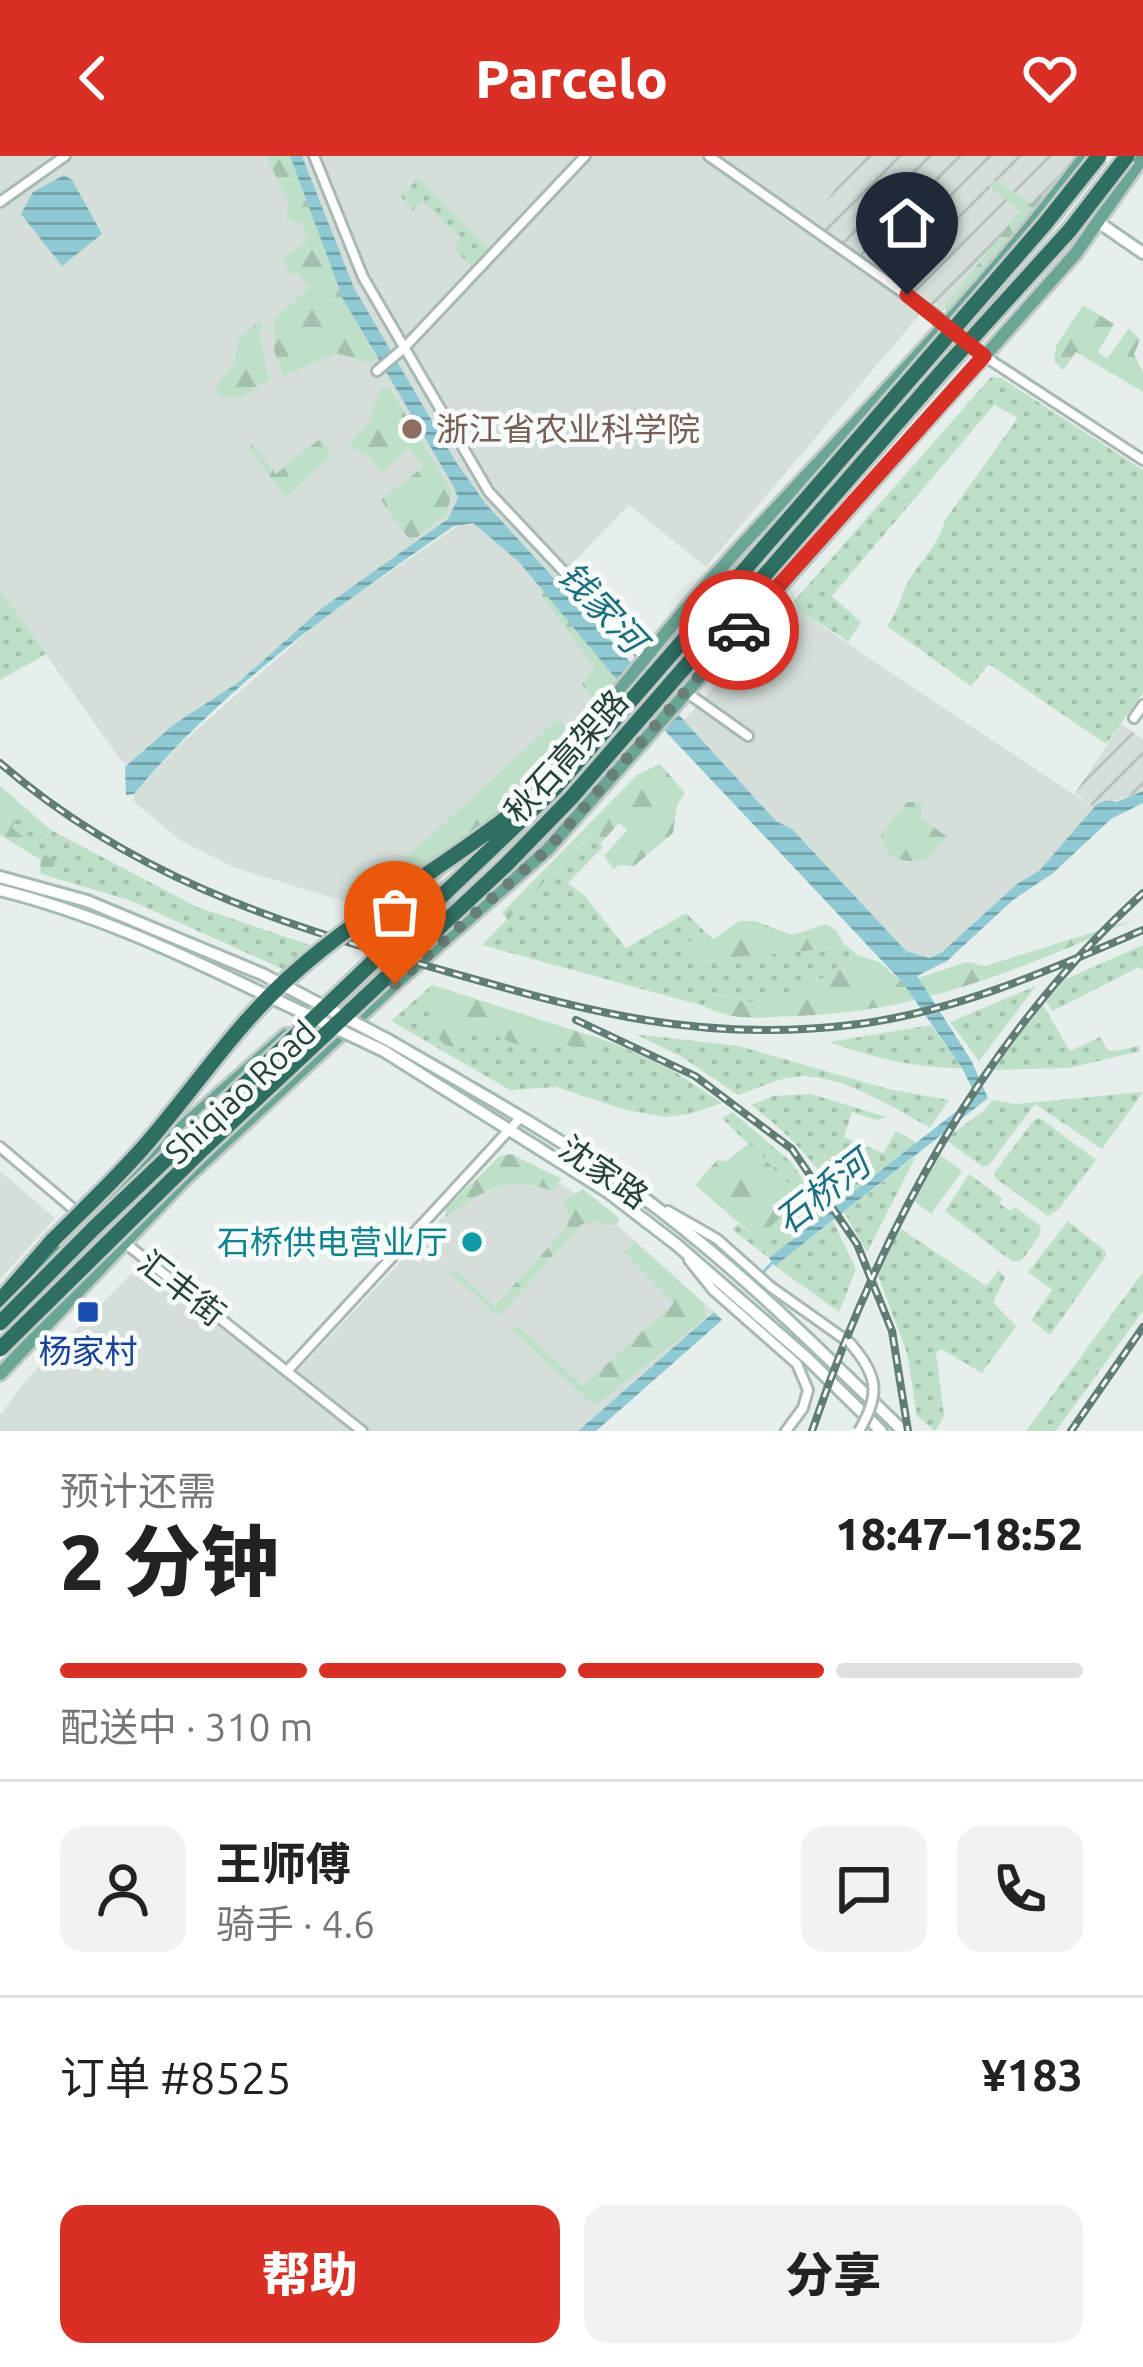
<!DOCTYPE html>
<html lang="zh">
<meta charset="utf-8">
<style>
:root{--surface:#fff;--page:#f2f2f2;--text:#222;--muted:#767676;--line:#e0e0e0;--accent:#d93025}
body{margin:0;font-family:Ubuntu,"Noto Sans SC",sans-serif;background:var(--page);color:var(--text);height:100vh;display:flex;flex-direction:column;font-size:45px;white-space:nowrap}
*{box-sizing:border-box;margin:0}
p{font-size:39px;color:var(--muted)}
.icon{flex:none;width:66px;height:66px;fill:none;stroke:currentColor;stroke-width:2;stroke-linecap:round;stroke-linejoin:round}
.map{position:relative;height:1275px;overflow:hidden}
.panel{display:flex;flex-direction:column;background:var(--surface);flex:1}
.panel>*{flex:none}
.pin{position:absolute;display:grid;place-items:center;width:102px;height:102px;color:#fff;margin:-123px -51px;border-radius:50% 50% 50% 0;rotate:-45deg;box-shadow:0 0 12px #0007}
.pin .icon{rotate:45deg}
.courier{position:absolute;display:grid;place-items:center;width:120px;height:120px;margin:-60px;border:9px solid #d93025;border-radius:50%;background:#fff;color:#222;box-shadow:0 3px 15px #0007}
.head em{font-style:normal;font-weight:800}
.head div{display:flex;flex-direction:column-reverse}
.head{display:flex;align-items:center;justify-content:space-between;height:204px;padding:0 60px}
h1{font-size:78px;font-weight:800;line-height:90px}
.bar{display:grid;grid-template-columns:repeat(4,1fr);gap:18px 12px;align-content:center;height:144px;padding:0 60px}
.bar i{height:15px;border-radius:9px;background:var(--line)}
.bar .active{background:var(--accent)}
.bar p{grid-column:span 4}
.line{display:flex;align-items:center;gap:30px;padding:0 60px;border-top:3px solid var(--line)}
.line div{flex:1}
.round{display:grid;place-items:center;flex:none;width:126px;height:126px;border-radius:24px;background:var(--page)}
.action{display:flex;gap:24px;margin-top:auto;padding:24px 60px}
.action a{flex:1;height:138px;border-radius:24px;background:var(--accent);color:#fff;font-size:48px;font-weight:800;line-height:138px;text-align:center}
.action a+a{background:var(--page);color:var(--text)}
header{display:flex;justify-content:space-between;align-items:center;height:156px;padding:0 60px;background:var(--accent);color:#fff;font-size:54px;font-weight:800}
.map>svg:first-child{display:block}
.built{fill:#d4dfda}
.industrial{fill:url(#industrial-furrows)}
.grass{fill:url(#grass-dots)}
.forest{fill:url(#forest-firs)}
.garden{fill:#bfe0c8}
.water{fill:url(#water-rules)}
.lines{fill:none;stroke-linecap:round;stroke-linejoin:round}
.stream{stroke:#8ec9d4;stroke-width:3}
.street-casing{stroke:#a8b8b2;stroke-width:14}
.secondary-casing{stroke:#a4bbb3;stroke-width:16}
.primary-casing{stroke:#c2cac8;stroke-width:18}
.highway-casing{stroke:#c2cac8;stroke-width:21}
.street{stroke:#fff;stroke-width:8}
.secondary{stroke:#fff;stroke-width:10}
.primary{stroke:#6aa596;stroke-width:12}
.highway{stroke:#2f6f62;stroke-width:15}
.rail-casing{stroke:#5f7d75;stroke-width:8}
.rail{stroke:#f7fbf9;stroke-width:3;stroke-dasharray:9;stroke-linecap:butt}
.street-bridge-casing{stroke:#a8b8b2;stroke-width:14;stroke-linecap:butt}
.secondary-bridge-casing{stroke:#a4bbb3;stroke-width:16;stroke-linecap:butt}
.highway-bridge-casing{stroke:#c2cac8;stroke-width:21;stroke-linecap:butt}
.street-bridge{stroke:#fff;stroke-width:8}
.secondary-bridge{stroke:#fff;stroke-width:10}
.highway-bridge{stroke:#2f6f62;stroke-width:15}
.done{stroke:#687f78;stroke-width:12;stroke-dasharray:0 21.6}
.route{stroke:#d93025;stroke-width:15}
.education-dot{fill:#8d6e63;stroke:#f7fbf9;stroke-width:4.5}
.culture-dot{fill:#0f9aa8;stroke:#f7fbf9;stroke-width:4.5}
.transit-dot{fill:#1a4fb4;stroke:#f7fbf9;stroke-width:4.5}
.labels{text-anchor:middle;stroke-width:10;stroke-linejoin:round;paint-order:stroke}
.education-label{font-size:33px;fill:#785e54;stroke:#f7fbf9;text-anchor:start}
.street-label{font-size:33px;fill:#24423a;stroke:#f7fbf9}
.culture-label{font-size:33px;fill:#0d838f;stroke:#f7fbf9;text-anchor:end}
.transit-label{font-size:33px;fill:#164399;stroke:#f7fbf9}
.water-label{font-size:36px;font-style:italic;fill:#1c6f80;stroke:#f7fbf9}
</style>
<header><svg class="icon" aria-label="back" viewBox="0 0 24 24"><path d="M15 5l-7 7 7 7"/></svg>Parcelo<svg class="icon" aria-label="heart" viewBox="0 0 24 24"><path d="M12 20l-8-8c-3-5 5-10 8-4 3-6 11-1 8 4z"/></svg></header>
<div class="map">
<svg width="1143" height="1275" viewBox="0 0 1143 1275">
<defs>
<pattern id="industrial-furrows" width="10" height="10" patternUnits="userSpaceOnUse" patternTransform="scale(3)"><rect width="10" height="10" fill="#d4dfda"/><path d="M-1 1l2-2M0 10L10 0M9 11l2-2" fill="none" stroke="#b6c1bc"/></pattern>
<pattern id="grass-dots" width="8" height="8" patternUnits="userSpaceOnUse" patternTransform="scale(3)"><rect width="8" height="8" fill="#bfe0c8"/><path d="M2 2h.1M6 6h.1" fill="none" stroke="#a4c1ad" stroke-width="1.8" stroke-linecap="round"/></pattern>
<pattern id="forest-firs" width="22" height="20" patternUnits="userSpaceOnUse" patternTransform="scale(3)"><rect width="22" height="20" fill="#bfe0c8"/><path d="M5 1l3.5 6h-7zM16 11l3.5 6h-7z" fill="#a4c1ad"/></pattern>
<pattern id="water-rules" width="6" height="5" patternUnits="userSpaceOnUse" patternTransform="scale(3)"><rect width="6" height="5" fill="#8ec9d4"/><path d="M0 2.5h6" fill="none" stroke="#74a5ad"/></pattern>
</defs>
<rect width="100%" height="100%" fill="#e6efeb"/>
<g class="built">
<polygon points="0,0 857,0 806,76 921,157 706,411 629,349 552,428 474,351 323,456 136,618 120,603 0,434"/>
<polygon points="464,366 473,367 519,406 618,525 502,649 362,751 233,711 181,685 133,645 134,638 177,591 329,457"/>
<polygon points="794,445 798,454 1094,652 1040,714 1017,728 941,797 930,802 906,795 792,673 776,665 684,564"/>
<polygon points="511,998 595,1049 714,1156 578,1275 0,1275 0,1259 27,1223 139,1110 289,1224 500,1000"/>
<polygon points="0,1015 55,1062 0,1123"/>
</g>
<g class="industrial">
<polygon points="857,0 1077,0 942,156 813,65"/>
<polygon points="1121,568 1143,583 1143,635 1094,652 1075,637"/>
</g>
<g class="grass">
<polygon points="418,21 489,92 471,109 454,94 461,82 423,45 413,54 401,41"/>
<path d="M991 221 1001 222 1143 314V537L1106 588 989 508 971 530 887 470C897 457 899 448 904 434 915 409 938 392 945 364L1018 262 994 249 832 440 861 466 848 485 798 454 794 445Z"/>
<polygon points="0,434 46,498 0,524"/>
<polygon points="18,658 47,681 51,674 197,751 313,790 287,815 129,744 51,721 55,706 11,672"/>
<path d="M591 678 603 691 568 727 585 740 626 792 686 757 705 776 687 788 705 806C751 796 797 800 844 788L858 799C827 819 795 843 758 846 743 847 724 840 709 837L704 850 482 789Z"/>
<polygon points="1143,789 1143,814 1139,811 1053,855 1046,846 1064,824"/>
<polygon points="432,829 616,888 672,914 722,947 689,958 665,961 626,954 556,931 510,934 391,865"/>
<polygon points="1036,830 979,905 950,866"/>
<polygon points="1043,849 1070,895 1100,881 1109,896 1139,890 1140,895 1069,912 989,914"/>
<path d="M931 869 962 912C914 912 874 902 829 886Z"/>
<path d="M635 878 739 890 888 933 949 944 930 972C895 952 836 915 794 921 776 923 756 933 738 939L682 901Z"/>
<polygon points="1143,936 1102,993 1035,948 988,1010 983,1011 945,983 985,954 992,944 1015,948"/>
<path d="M811 938 886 961 877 964 852 956 844 981 883 997 896 975 919 988 842 1047C816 1007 789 977 751 949L773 940Z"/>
<polygon points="732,956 790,1005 828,1058 769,1102 732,1073 738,1068 753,1079 802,1041 722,962"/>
<polygon points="1040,962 1096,1004 1058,1054 1048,1060 995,1022 994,1017 1034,964"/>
<polygon points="916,1000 867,1096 844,1056"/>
<polygon points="969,1018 1002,1042 1000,1048 1011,1055 1015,1051 1040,1070 1041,1077 1022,1104 1013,1106 945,1055"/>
<polygon points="833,1065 856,1113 839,1156 775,1110"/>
<polygon points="1068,1065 1105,1095 1106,1100 1050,1179 1031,1164 1052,1134 1028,1116"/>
<polygon points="898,1071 986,1130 999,1114 1005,1122 993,1146 1016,1170 982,1217 941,1193 936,1197 944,1260 935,1275 917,1260 907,1197 876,1114"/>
<polygon points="1143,1116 1143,1155 1056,1275 1026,1275"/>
</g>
<g class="forest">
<polygon points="266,0 290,0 343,143 377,204 366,206 336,197 284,220 274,195 275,163 309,132 298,117 290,118 282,103 308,84 302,67 287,64 288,45"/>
<polygon points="994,24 1032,48 1043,37 1045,42 947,155 944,151 1020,55 989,30"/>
<polygon points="1083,149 1114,168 1098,196 1107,203 1129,172 1140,184 1134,198 1143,216 1143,236 1076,196 1063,214 1054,205 1056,190"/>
<polygon points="259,165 263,169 259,176 269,223 240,242 220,241 216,230 235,207 237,185"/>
<polygon points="389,231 452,336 446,358 411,386 381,344 423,311 408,291 382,316 369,301 349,290 371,263 381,233"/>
<polygon points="321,282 331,300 286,341 248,292 253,289 276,318"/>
<polygon points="544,435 618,525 597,545 582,529 595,512 542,440"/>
<polygon points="557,564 573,574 575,581 508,652 371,753 364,741"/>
<polygon points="660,608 685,637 677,649 673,677 634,710 619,709 614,713 604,700 627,674 619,667 600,688 590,678 508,764 502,757 638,618"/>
<polygon points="0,630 51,674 47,681 18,659 12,672 55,706 51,721 40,717 41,704 0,679"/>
<path d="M907 646H923L921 662 947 681 927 704C904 707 884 705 881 679Z"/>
<path d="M1136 763C1022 812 920 857 793 860 756 861 739 867 704 850L708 837C723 840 743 847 758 846 795 843 827 819 858 799L879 806 903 827 967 806 985 810Z"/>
<path d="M739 765H755L792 779 826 768 836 774 844 788C797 800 751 796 705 806L686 788 705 776 714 783Z"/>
<path d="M442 833H443L601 883 589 909 584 910 575 892 562 887C537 899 504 886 483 872L469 874 454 891 445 889 428 872 432 861 422 849 431 837Z"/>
<polygon points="749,987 802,1042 762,1078 753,1079 695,1029 717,1004 727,1005"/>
<path d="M511 998 562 1023 552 1035C507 1017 484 1034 447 1061L445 1053 500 1000Z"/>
<polygon points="583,1033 620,1063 615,1070 595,1065 580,1069 499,1160 451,1118 455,1113 495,1150 567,1071 569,1060 563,1047"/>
<polygon points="635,1086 704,1147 705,1162 595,1250 512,1174 517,1169 583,1230 674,1147 624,1096"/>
</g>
<polygon class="garden" points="939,998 962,1015 931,1058 909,1041"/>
<g class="water">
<path d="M290 0H302L354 132 456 306 485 347 776 665 792 673 906 795 929 802 941 797 1017 728 1040 714 1097 648 1106 644 1116 646 1143 635V647L1111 663 1053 717 1013 744 947 805 917 820 971 904 988 942 775 1110 769 1102 976 940 962 912 903 827 618 525 519 406 473 367 454 370C340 448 223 531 134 638L126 639 125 611 173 569 239 526 321 453 448 363 458 342 454 331 343 143Z"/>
<polygon points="64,19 72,24 102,78 62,110 21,58 33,36"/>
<polygon points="714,1156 722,1164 596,1275 578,1275"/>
</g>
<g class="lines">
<polyline class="stream" points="759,1120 773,1106"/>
<g class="street-casing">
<g id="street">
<polyline points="314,0 363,121 489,336 646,503"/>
<polyline points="709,0 945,166 984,200 1143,304"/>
<polyline points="0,46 65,0"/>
<polyline points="377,215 404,192 585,0"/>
<polyline points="686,536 748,580"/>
<polyline points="1134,562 1143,549"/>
<polyline points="0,991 77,1056"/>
<polyline points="668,1055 717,1083 771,1131 850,1187"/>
<polyline points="125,1087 362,1275"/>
<polyline points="689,1104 713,1134 797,1208 808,1234 803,1252 786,1275"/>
<polyline points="288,1214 521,961"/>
</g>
</g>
<g class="secondary-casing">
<g id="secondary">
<polyline points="1098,66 1143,97"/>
<polyline points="0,721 87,745 262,818"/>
<path d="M0 734C89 756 172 794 253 833"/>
<path d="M388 884C473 933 558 980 637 1037 733 1107 818 1192 903 1275"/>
<polyline points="384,895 608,1036 677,1089 807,1202 881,1275"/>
</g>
</g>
<g class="primary-casing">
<g id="primary">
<path d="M537 635C601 562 657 482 723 410 844 276 978 144 1085 0"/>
<polyline points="30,1120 156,994 286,879"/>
<polyline points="0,1218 184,1024 395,828 547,694 1076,97 1143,1"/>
</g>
</g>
<g class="highway-casing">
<polyline id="highway" points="0,1145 53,1084"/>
</g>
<use href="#street" class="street"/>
<use href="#secondary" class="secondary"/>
<use href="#primary" class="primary"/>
<use href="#highway" class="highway"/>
<g class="rail-casing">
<g id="rail">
<path d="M0 607C128 718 271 765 431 811 582 854 699 889 859 868 958 855 1052 813 1143 774"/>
<polyline points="576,864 695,920 792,993 857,1088 892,1175 908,1275"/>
<path d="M812 1275C881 1073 983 882 1143 737"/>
<polyline points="1071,1275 1143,1171"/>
</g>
</g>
<use href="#rail" class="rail"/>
<g class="street-bridge-casing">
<path id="street-bridge" d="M850 1187C878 1219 881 1238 859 1275"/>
</g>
<g class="secondary-bridge-casing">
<g id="secondary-bridge">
<polyline points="262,818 388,884"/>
<polyline points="253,833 384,895"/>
</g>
</g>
<g class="highway-bridge-casing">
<g id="highway-bridge">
<path d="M53 1084C85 1052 119 1020 149 985 197 929 238 866 294 817 372 747 466 700 545 630"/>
<polyline points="0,1167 94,1072 555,632 1044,69 1099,0"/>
<polyline points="0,1193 203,993 505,710 571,642 944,213 1070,74 1127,0"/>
</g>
</g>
<use href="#street-bridge" class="street-bridge"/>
<use href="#secondary-bridge" class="secondary-bridge"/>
<use href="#highway-bridge" class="highway-bridge"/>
</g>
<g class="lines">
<polyline class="done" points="395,828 547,694 739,474"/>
<polyline class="route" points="739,474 984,200 907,139"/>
</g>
<circle class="education-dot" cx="412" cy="273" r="12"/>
<circle class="culture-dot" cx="472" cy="1086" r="12"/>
<rect class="transit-dot" x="76" y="1144" width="24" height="24" rx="6"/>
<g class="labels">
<g class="education-label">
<text x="436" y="285">浙江省农业科学院</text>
</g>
<g class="street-label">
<text transform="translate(566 600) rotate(-48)" y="12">秋石高架路</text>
<text transform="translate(240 936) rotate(-43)" y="12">Shiqiao Road</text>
<text transform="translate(604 1016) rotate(35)" y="12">沈家路</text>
<text transform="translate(182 1132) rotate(38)" y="12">汇丰街</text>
</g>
<g class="culture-label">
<text x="448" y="1098">石桥供电营业厅</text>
</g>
<g class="transit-label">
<text x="88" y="1207">杨家村</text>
</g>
<g class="water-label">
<text transform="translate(602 451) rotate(47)" y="13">钱家河</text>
<text transform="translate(822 1036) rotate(-38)" y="13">石桥河</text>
</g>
</g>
</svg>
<div class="pin" style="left:395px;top:828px;background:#ea580c"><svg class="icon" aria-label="bag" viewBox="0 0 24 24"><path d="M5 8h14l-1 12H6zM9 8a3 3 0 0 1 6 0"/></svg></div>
<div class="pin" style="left:907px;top:139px;background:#1f2937"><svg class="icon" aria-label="home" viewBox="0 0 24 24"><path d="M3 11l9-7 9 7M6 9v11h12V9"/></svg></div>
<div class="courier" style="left:739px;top:474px"><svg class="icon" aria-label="car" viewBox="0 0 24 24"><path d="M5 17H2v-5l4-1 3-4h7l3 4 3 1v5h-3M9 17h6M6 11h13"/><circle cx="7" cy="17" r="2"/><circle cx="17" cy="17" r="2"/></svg></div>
</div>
<section class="panel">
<div class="head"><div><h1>2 分钟</h1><p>预计还需</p></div><em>18:47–18:52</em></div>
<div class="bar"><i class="active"></i><i class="active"></i><i class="active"></i><i></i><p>配送中 · 310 m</p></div>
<div class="line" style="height:216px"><a class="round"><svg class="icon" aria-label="person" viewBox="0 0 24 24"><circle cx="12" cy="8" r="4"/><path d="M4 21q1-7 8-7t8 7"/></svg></a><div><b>王师傅</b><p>骑手 · 4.6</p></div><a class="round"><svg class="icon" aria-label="chat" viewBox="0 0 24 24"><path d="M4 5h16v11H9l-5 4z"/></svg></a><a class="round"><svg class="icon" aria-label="phone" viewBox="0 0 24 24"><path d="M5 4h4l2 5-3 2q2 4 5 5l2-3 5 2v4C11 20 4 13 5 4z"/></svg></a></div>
<div class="line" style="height:156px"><div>订单 #8525</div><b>¥183</b></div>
<div class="action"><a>帮助</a><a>分享</a></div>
</section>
